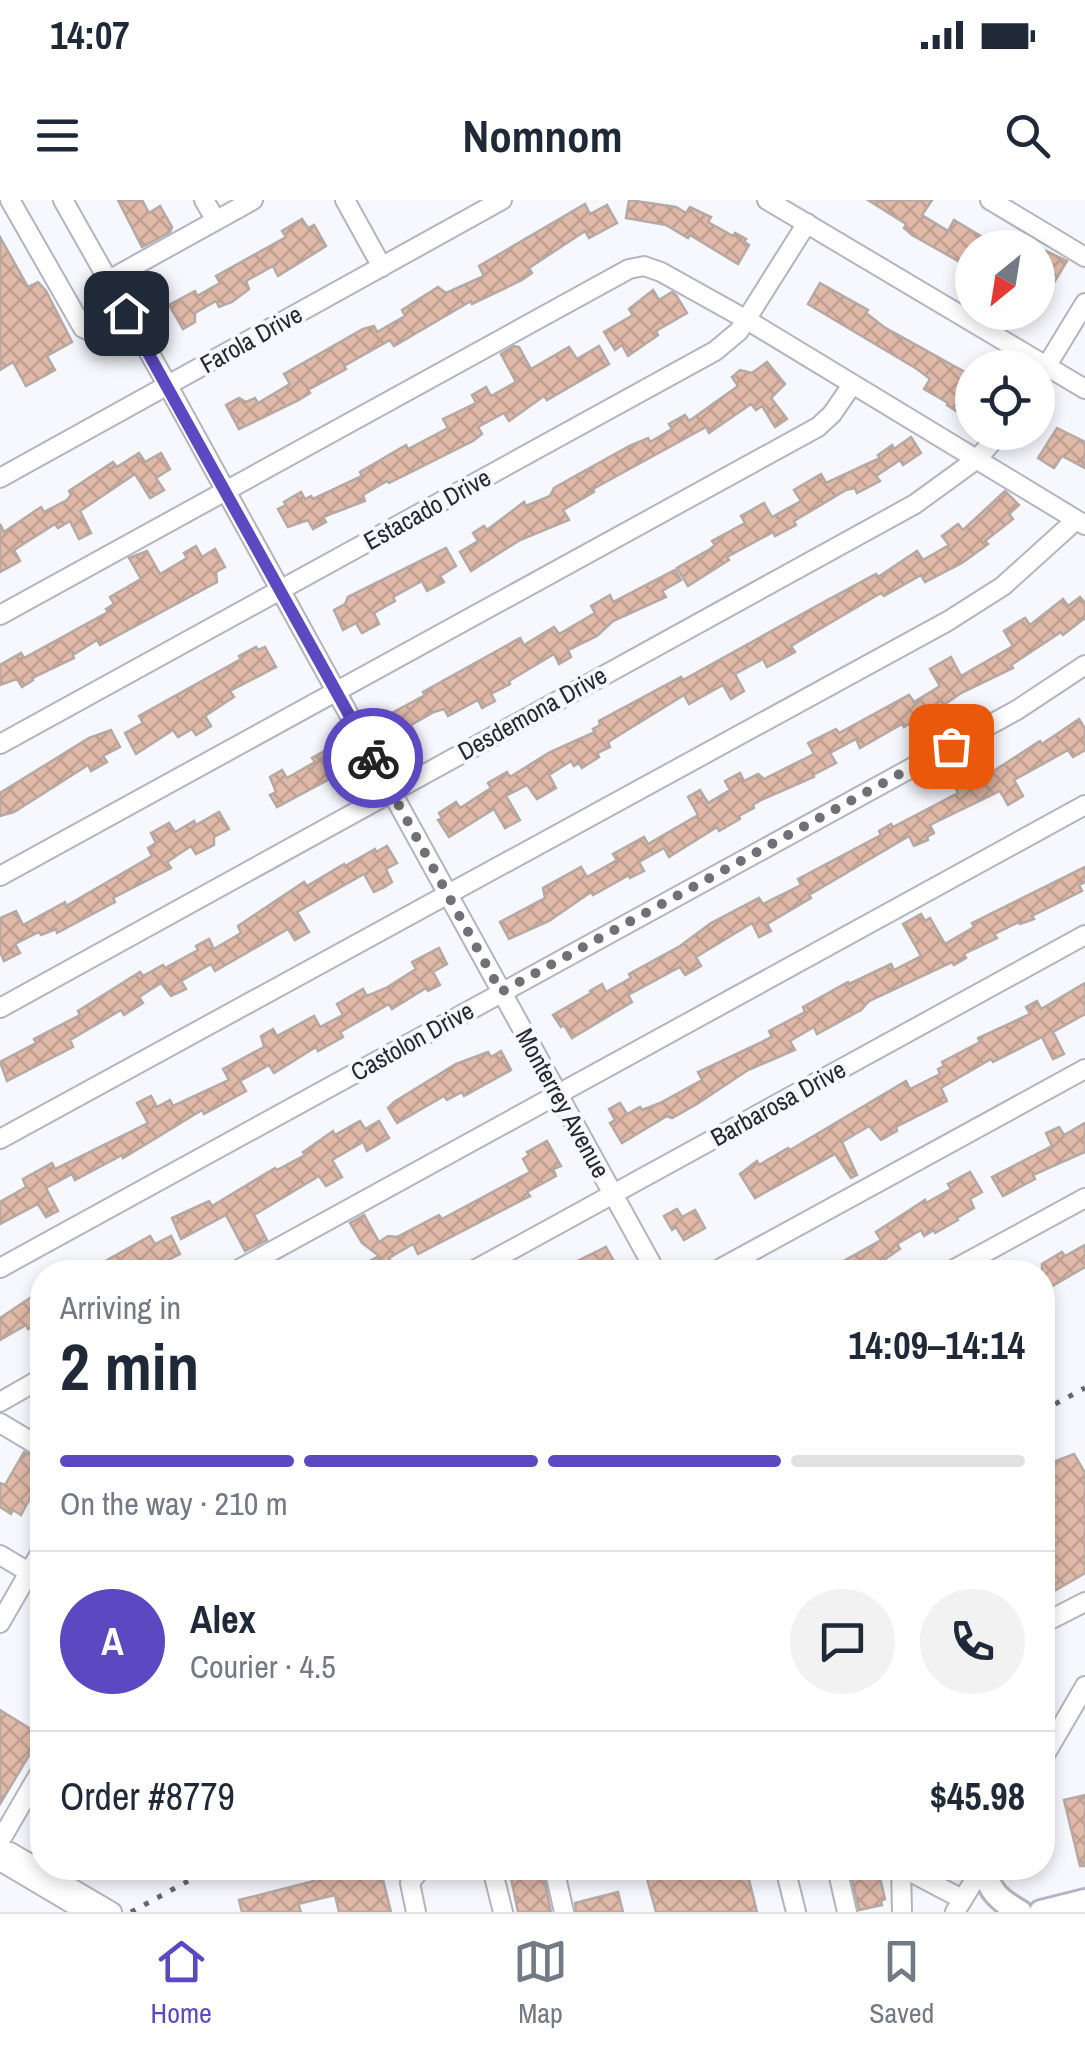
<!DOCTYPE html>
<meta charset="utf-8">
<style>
:root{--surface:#fff;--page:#f2f2f3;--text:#1f2937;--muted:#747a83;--line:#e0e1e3;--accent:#5c48c0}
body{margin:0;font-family:"Archivo Narrow",sans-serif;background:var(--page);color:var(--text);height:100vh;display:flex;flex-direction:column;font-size:38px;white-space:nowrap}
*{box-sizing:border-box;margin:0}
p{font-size:32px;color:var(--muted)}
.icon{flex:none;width:55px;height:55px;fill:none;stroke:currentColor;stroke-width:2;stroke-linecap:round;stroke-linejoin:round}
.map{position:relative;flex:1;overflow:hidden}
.drawer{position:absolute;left:30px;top:1060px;width:1025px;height:620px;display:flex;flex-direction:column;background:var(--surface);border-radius:40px;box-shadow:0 5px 15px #0003}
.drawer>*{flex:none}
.needle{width:65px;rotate:210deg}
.fabs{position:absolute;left:955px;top:30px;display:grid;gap:20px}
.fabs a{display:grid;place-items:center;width:100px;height:100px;border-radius:50%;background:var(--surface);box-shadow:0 5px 15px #0003;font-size:50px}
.pin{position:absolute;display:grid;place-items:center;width:85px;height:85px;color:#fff;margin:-42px;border-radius:20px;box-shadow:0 5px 15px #0006}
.courier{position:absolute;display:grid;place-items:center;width:100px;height:100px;margin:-50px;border:8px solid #5c48c0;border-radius:50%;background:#fff;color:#222;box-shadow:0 2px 12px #0007}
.overview em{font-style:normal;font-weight:700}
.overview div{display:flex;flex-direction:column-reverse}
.overview{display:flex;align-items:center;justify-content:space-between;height:170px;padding:0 30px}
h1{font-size:65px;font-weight:700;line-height:75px}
.bar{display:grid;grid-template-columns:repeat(4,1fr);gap:15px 10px;align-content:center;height:120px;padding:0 30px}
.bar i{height:12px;border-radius:8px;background:var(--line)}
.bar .on{background:var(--accent)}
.bar p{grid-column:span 4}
.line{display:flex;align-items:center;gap:25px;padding:0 30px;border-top:2px solid var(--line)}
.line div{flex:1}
.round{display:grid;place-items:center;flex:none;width:105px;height:105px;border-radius:52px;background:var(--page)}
.status{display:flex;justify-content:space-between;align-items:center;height:70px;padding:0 50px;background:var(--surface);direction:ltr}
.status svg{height:28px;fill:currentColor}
header{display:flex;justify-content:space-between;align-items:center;height:130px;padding:0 30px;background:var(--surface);font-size:45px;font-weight:700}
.menu{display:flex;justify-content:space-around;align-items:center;height:140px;border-top:2px solid var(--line);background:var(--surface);font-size:28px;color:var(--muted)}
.menu a{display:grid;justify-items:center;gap:5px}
.menu .on{color:var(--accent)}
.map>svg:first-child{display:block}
.building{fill:url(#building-cross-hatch);stroke:#b5a9a4;stroke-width:2.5}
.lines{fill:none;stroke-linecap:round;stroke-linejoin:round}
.minor-casing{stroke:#b3b4bf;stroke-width:22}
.major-casing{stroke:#b3b4bf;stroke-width:28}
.minor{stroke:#fff;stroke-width:18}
.major{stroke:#fff;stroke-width:22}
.rail{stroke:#65666b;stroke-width:5;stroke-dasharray:5 10;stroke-linecap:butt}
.done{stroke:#707176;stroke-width:10;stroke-dasharray:0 18}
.route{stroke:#5c48c0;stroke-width:12}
.labels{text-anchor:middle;stroke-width:8;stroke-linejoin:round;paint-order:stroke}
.street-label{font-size:25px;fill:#28292d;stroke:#f7f8fe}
</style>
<div class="status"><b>14:07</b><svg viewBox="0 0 49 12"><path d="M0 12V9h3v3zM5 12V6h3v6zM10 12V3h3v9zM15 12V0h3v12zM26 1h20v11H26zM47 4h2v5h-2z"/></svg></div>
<header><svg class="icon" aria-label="menu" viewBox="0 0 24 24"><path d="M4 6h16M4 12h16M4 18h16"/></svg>Nomnom<svg class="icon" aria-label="search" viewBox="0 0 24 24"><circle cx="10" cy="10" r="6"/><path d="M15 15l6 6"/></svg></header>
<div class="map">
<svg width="1085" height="1712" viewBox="0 0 1085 1712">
<defs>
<pattern id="building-cross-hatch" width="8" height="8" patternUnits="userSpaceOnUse" patternTransform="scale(2.5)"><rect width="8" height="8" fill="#e0b9a8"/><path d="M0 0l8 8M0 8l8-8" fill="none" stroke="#c09f91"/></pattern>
</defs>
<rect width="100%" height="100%" fill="#f7f8fe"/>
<g class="building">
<polygon points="118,0 142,0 149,13 160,6 172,27 170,32 142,47"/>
<polygon points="629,0 676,7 686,13 690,7 711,17 708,22 733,36 735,33 746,39 744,42 749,45 738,64 690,35 688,38 666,25 626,18"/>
<polygon points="868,0 932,0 922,15 948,31 954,20 984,38 979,48 972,48 972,58 967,66 912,35 904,28 906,24"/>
<polygon points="585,4 590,14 607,5 617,23 589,38 585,31 529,68 532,73 522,80 472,104 471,101 394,146 390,140 344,166 346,169 308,190 310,193 299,200 239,229 226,205 239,198 246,202 255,198 258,203 290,184 284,174 363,129 374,126 377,132 405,116 402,110 438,87 446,93 484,76 479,66"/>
<polygon points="302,19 308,28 314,25 326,46 278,76 273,66 246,81 249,89 232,102 219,107 216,101 195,113 195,122 183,129 169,105 195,91 197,96 220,83 216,76 286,37 282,31"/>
<polygon points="0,37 28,87 38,82 46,91 72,142 47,156 55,170 26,186 13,162 0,170"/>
<polygon points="1046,51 1067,61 1038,109 1038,66"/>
<polygon points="820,83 868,110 866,113 884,127 972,176 972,214 968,211 964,216 947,205 948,203 924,189 930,179 917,169 808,104"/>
<polygon points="653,90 659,100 672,92 676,95 687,113 656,131 658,135 628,156 622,145 615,150 604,132 633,115 629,109"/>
<polygon points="514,146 519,147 531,169 569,147 577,159 599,146 609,164 547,200 544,196 509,221 504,213 478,227 482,234 473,241 389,283 387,281 363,295 365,301 323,317 326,322 313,329 308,320 288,327 278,309 286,305 284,302 301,292 305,299 311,296 313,299 362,276 360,272 406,245 408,249 448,228 443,219 476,203 472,195 486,187 491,196 516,182 501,154"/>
<polygon points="767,162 785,184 771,198 787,219 775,227 762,206 756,210 751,204 709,233 706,227 593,289 594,292 563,310 569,320 520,340 471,371 460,352 478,341 473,333 484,326 487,330 524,302 526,306 550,296 554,288 629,246 648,238 650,242 672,229 669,224 685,215 689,221 738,186 732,177 740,170 752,173"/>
<polygon points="1057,228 1085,242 1085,268 1062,256 1054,268 1038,258"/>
<polygon points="911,237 921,253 903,265 900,260 876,276 880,281 857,293 855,288 846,290 794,321 796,325 775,336 773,332 727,357 729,360 688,386 677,368 710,349 715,345 712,341 745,323 741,316 764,303 772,317 801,301 794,290 821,274 826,283 880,258 878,255 892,245 894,249"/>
<polygon points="139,253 145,262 161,253 170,269 156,278 164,290 150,298 135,274 80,311 91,333 79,339 70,321 58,328 55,324 14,350 20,361 0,372 0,324 4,332 41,307 44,312 67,300 71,295 69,291 113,262 117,267"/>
<polygon points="1005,291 1019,305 1009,314 1013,319 985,341 988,344 962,363 925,382 921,375 884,396 881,393 791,446 795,452 767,467 763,459 735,474 744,491 731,499 723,485 689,504 684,495 608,542 610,547 597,553 599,557 582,568 579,563 574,566 571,561 549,575 556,588 537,599 527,585 506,596 520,620 505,628 494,609 449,637 438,620 442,618 439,613 456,602 460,608 491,588 488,583 507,572 510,577 550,552 595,532 593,529 600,525 599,521 681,477 683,480 820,404 876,374 878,377 917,351 923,360 949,345 942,336 958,324 963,330"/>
<polygon points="196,346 202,357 215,349 225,367 216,372 217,382 100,445 97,440 73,455 74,458 32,478 33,480 22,487 17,479 0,485 0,465 21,453 24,458 108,412 106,409 114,404 110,397 141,379 129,358 147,351 160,374 187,358 184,353"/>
<polygon points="446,348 456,366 440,376 444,382 427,391 422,381 393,397 395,401 374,413 379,424 362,433 356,423 343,430 334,410 345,404 348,397"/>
<polygon points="675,370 681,380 662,391 666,397 613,421 597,436 568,450 571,457 559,464 554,454 509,481 510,484 491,494 495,501 482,508 478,500 448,516 444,509 434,512 411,525 416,534 404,540 392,513 425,495 423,492 520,438 524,445 554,427 559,434 595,413 591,406 610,395 613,402"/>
<polygon points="1080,397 1085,403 1085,418 1063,435 1061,432 1011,465 1013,468 961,493 922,520 920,517 904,527 902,524 860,548 856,539 830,553 836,563 813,575 814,577 761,600 753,605 754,608 739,616 740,619 719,631 717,627 669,657 664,648 639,662 644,671 630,678 629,675 593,695 591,692 549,721 509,739 500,722 545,698 543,688 581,667 587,677 617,660 613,654 644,637 648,644 698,615 688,597 700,590 708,603 730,590 725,581 740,573 744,581 758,574 764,579 814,554 808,543 836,529 839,533 909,495 914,502 940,486 930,469 951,457 961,476 1013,446 1004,431 1018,422 1025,418 1030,425 1063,399 1068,406"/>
<polygon points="256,447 258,450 265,447 276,467 230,491 234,497 205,516 211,526 196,535 192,529 178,537 173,530 136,554 125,533 143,523 139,516 241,459 239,456"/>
<polygon points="1079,519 1085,529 1085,550 1073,557 1068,550 1014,580 1023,596 1008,605 1000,591 930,625 934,633 927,637 928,640 914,646 909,636 809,695 811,698 767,724 771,731 759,737 752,723 696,757 701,766 685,775 680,767 628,795 632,802 572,838 564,825 561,827 553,815 591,793 590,791 602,784 606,792 631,778 629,774 680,746 711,723 759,698 763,704 801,685 798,679 881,635 879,631 891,624 893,627 958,593 956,589 992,572 1040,541 1042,544"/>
<polygon points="111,530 120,547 103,556 107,562 91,571 88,565 14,612 0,616 0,593 89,538"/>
<polygon points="332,547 341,564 333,569 337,575 277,607 270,595 276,592 270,577 282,570 287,578 315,562 312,558"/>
<polygon points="219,612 229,629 214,637 214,645 196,654 191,646 167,662 171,668 113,698 115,702 57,733 56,729 41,735 39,732 15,744 20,753 4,761 0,752 0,718 16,711 23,725 65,702 66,706 152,656 148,648 156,643 151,633 169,623 175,632 194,621 196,625"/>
<polygon points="387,646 397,663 386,669 392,682 385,687 374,692 364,674 297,712 309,732 295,740 288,729 215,771 211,764 181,781 186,789 171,796 161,783 139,797 143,803 124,815 121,810 70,840 73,847 7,881 0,862 36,843 34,839 80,815 78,811 140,772 143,776 163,765 165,768 198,750 196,746 209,739 214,749 241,733 238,726 304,682 307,686 344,664 345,666 375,649 376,652"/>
<polygon points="1085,667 1085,682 1079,685 1082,691 1032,716 1034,719 1020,724 1019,722 994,734 997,738 964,754 966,758 954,765 952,762 869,801 861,810 817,834 814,827 790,841 795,850 748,870 697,904 672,918 667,916 622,943 610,923 615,920 609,909 620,903 627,914 640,907 642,910 660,903 702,880 698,872 772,837 769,831 805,812 803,807 848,782 849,784 891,764 894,770 921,756 903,724 921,714 925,721 930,718 945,744 974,727 972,723"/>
<polygon points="439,748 447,764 433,772 440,785 428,791 426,788 392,809 389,804 340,832 343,837 318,851 316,847 274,873 269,865 240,881 246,891 204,914 202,910 123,958 122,955 75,980 72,974 46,988 58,1011 46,1017 38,1004 0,1024 0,1002 26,987 23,979 52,963 55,969 148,923 137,903 151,896 157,907 170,900 173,906 229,880 223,869 264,847 261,836 273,829 277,836 314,816 320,827 343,815 337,804 363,789 367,796 386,788 416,769 412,762"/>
<polygon points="1085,783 1085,814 1053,832 1064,854 1053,859 1042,837 993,862 991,859 941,888 947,901 896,927 897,931 881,940 869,926 842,942 857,975 851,978 835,954 755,998 740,974 757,961 759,965 788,948 790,950 906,881 910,889 940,874 938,869 944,866 942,862 980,842 978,838 1030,814 1026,807 1037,801 1041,809"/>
<polygon points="501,851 511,870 464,896 462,892 447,900 444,896 397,923 388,908 394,902 456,864 488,852 491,857"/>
<polygon points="360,921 365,929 379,921 389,938 367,951 363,942 332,960 342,977 326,986 319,976 254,1015 267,1040 245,1051 226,1015 181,1039 172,1018 209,1001 212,1006 275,968 277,970 305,955 303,952 333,931 335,935"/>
<polygon points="1085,923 1085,952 1033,975 1035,979 1003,996 992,977 1052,946 1046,933 1059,927 1064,935"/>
<polygon points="547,941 561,966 553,969 556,976 527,992 530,996 418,1054 413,1044 389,1058 394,1068 386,1072 348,1072 379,1056 362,1043 350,1023 364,1015 379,1042 388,1036 397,1037 439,1015 442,1019 530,972 523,959 529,955 527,952"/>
<polygon points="970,972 982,992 970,999 974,1008 957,1018 958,1020 935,1033 934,1030 924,1036 921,1030 897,1044 900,1049 866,1072 824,1072 881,1040 876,1032 925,1000 926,1003 951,989 948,984"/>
<polygon points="677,1009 682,1017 695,1010 705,1028 684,1040 676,1027 672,1030 664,1016"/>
<polygon points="150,1036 155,1044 171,1036 180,1054 151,1069 148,1063 131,1072 86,1072"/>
<polygon points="1085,1045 1085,1067 1042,1092 1042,1064 1062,1052 1065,1056"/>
<polygon points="606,1047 616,1065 602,1072 555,1072"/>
<polygon points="42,1090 42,1122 28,1129 26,1125 0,1140 0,1118"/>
<polygon points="24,1252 42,1260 42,1276 21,1315 13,1310 11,1314 0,1307 0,1283 5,1285"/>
<polygon points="1074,1254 1085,1273 1085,1373 1042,1398 1042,1266"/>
<polygon points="0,1510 42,1536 42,1547 37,1556 31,1552 0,1604"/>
<polygon points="1085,1595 1085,1666 1080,1666 1064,1600"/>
<polygon points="311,1668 380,1668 391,1712 339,1712 335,1695 298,1704 301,1712 242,1712 239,1700 314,1681"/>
<polygon points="509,1668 542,1668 551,1712 518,1712"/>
<polygon points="675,1668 746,1668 757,1712 656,1712 646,1675"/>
<polygon points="874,1674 876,1679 880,1678 885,1699 881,1701 882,1705 859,1710 852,1679"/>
<polygon points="618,1692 623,1712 576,1712 575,1703"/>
</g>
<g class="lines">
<g class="minor-casing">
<g id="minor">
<polyline points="10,0 83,128 91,132 126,113"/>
<polyline points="63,0 168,186 656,1072"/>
<polyline points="204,0 215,19"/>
<polyline points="345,0 382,67"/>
<polyline points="767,0 1085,189"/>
<polyline points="990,0 1085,57"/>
<polyline points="107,81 253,0"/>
<polyline points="1038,180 1085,103"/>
<polyline points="0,278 502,0"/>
<polyline points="0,415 629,69 644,66 661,72 747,120 1085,325"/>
<polyline points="0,544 715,151 739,131 807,23"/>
<polyline points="0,676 818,227 832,214 852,185"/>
<polyline points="0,808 915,304 977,259 1001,232"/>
<polyline points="0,939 948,421 1003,386 1076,320"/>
<polyline points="0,1068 1017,510 1085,465"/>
<polyline points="234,1072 1085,605"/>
<polyline points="471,1072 1085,735"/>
<polyline points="714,1072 1085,869"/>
<polyline points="949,1072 1085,998"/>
<polyline points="0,1202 42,1178"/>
<polyline points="0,1223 42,1248"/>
<polyline points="0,1355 42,1380"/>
<polyline points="0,1423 42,1350"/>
<polyline points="1042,1424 1085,1402"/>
<polyline points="1042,1560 1085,1486"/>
<polyline points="0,1641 42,1569"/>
<polyline points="0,1652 10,1652 112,1712"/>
<polyline points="0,1661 86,1712"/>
<polyline points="492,1668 503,1712"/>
<polyline points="554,1668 564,1712"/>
<polyline points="785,1668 796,1712"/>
<polyline points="837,1668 847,1712"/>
<polyline points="901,1668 902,1712"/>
<polyline points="903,1668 962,1699"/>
<polyline points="416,1712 410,1683 421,1668"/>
<polyline points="955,1712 982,1668"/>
</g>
</g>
<g class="major-casing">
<g id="major">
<path d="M986 1668C986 1690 1002 1702 1020 1712"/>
<polyline points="1041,1712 1085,1701"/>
</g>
</g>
<use href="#minor" class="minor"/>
<use href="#major" class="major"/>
<g class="rail">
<polyline points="1042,1211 1085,1188"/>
<polyline points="131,1712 212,1668"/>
</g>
</g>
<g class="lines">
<polyline class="done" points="373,558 501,792 951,546"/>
<polyline class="route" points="126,113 373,558"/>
</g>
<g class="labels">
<g class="street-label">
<text transform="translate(251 139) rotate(-29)" y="9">Farola Drive</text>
<text transform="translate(427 309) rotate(-29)" y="9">Estacado Drive</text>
<text transform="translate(532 513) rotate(-29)" y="9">Desdemona Drive</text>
<text transform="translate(412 841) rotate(-29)" y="9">Castolon Drive</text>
<text transform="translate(563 903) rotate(61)" y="9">Monterrey Avenue</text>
<text transform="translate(778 903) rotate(-29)" y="9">Barbarosa Drive</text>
</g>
</g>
</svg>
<div class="fabs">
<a><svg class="needle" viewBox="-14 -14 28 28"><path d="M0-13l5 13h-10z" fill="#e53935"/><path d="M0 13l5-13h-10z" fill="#747a83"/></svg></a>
<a><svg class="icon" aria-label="locate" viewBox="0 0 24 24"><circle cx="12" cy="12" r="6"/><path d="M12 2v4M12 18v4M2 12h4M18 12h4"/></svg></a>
</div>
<div class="pin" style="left:951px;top:546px;background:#ea580c"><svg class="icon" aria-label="bag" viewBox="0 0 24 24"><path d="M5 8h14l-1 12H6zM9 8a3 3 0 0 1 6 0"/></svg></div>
<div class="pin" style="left:126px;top:113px;background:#1f2937"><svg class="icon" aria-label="home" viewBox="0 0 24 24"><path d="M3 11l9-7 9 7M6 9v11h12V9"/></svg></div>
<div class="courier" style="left:373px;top:558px"><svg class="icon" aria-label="bike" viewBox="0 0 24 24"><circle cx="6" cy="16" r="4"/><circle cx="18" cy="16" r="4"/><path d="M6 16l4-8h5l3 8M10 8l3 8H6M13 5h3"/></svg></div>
<section class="drawer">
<div class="overview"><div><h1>2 min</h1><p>Arriving in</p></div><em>14:09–14:14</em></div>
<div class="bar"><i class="on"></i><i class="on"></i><i class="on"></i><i></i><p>On the way · 210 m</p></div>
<div class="line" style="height:180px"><b class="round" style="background:var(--accent);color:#fff">A</b><div><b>Alex</b><p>Courier · 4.5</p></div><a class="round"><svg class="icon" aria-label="chat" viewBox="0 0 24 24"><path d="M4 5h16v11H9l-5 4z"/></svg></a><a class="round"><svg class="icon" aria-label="phone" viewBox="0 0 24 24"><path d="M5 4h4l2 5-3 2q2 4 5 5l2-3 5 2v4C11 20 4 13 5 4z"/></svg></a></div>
<div class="line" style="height:130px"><div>Order #8779</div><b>$45.98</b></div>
</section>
</div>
<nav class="menu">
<a class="on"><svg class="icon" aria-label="home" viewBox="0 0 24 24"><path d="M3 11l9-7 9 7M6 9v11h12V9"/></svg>Home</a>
<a><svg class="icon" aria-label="map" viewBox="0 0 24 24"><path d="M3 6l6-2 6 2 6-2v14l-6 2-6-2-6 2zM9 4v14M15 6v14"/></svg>Map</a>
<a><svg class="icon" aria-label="saved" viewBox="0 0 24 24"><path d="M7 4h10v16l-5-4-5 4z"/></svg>Saved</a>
</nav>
